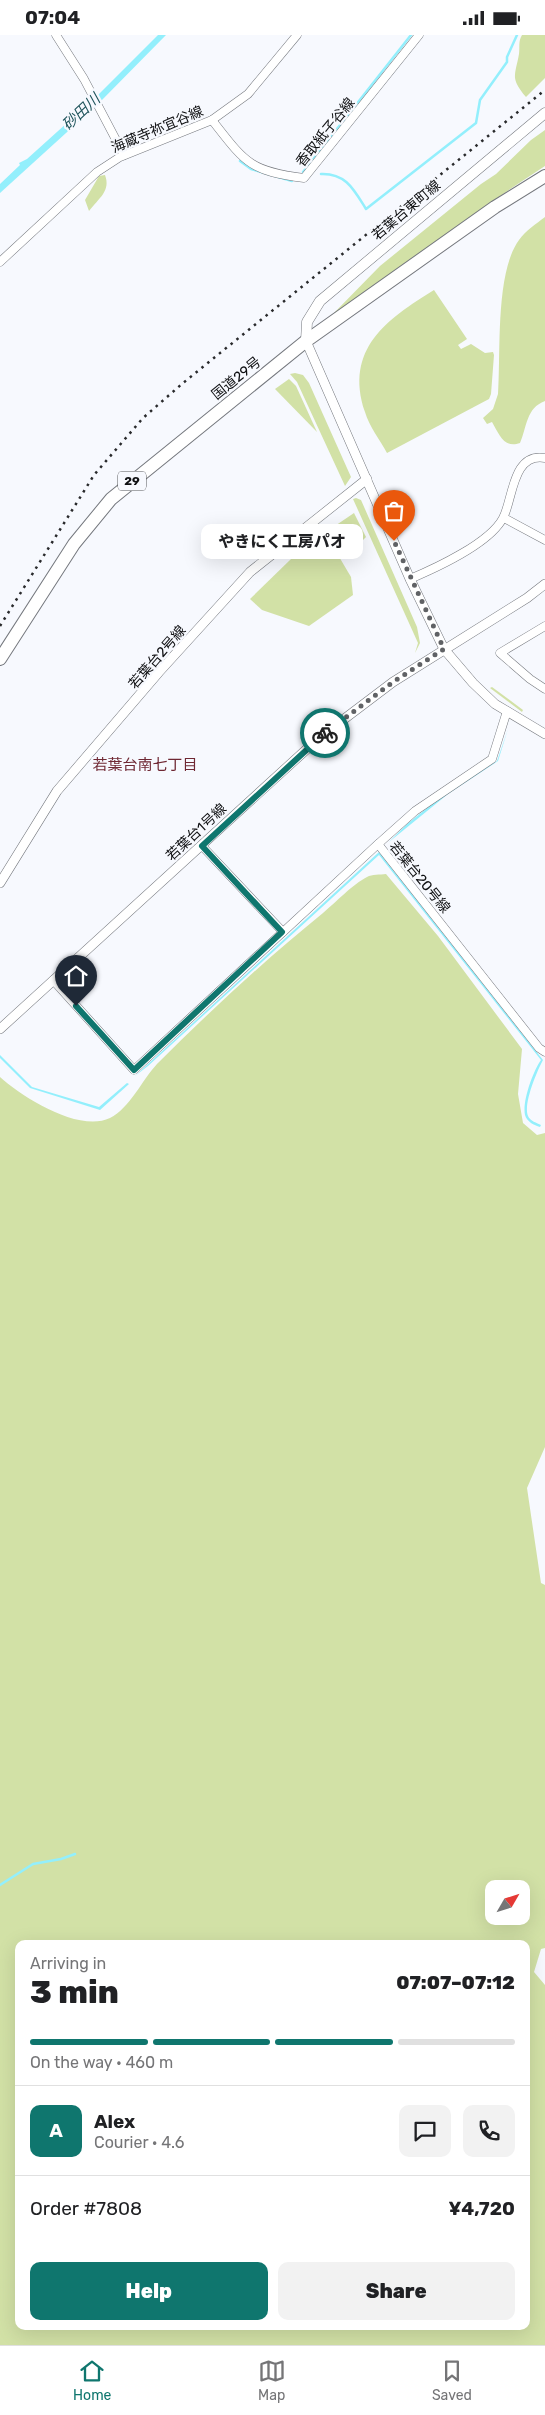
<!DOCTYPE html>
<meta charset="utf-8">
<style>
:root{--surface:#fff;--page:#f2f2f2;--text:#202124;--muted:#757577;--line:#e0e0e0;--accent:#0f766e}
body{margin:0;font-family:Rubik,"Noto Sans JP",sans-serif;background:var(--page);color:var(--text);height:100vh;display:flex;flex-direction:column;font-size:19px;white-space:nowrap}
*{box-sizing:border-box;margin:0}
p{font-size:16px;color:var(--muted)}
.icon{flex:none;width:28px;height:28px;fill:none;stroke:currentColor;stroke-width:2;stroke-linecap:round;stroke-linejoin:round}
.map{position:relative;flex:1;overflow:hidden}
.panel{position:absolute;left:15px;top:1905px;width:515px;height:390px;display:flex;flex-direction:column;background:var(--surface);border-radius:10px;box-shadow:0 5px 20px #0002}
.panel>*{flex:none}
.needle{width:32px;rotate:51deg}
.controls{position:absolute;left:485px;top:1845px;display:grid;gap:10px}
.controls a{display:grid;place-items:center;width:45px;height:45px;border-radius:10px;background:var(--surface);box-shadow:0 5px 20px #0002;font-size:25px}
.pin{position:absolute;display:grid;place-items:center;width:42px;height:42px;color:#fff;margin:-51px -21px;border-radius:50% 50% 50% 0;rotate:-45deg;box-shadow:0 0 5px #0007}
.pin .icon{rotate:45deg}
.courier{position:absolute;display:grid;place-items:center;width:50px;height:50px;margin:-25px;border:4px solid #0f766e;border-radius:50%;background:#fff;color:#222;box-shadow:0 1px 6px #0007}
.bubble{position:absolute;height:35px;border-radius:10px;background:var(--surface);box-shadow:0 5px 20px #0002;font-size:16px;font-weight:800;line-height:35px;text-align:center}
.head em{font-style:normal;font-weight:800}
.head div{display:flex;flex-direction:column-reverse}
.head{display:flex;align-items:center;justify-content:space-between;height:85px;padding:0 15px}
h1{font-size:32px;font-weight:800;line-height:38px}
.bar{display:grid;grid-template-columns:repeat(4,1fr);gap:8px 5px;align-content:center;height:60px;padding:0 15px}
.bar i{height:6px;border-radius:4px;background:var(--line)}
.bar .current{background:var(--accent)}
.bar p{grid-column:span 4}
.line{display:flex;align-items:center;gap:12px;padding:0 15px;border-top:1px solid var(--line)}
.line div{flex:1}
.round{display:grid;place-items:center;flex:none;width:52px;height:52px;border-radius:10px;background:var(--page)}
.primary-button{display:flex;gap:10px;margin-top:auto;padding:10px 15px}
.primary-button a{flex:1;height:58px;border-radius:10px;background:var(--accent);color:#fff;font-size:20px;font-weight:800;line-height:58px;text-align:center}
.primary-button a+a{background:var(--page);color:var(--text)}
.status{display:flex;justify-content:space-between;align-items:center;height:35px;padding:0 25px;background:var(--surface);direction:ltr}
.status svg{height:14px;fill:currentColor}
.menu{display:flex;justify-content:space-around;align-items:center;height:70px;border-top:1px solid var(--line);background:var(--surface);font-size:14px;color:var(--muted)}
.menu a{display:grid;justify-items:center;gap:2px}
.menu .current{color:var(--accent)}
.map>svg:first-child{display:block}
.green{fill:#d2e1a6;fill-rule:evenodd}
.water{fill:#93effc}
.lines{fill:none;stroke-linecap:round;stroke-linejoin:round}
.stream{stroke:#93effc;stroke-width:2.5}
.minor-casing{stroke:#75787e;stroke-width:9}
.tertiary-casing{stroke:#75787e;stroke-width:10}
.secondary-casing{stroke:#75787e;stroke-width:11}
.trunk-casing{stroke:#75787e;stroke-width:14}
.minor{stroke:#fff;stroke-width:8}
.tertiary{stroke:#fff;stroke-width:9}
.secondary{stroke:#fff;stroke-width:10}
.trunk{stroke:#fff;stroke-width:12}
.rail{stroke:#292a2c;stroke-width:2.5;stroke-dasharray:2.5 5;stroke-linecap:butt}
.done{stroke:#606265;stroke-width:5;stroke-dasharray:0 9}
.route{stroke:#0f766e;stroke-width:6}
.labels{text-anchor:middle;stroke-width:4.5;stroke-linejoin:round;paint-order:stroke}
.shield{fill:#f7f9fe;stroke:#555659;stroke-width:1}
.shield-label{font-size:12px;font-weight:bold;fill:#0f1012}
.street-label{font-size:14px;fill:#0f1012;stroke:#f7f9fe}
.water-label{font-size:15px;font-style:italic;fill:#1f545b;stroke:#f7f9fe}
.neighbourhood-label{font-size:15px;fill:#6f2833;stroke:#f7f9fe}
</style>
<div class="status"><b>07:04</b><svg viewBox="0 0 49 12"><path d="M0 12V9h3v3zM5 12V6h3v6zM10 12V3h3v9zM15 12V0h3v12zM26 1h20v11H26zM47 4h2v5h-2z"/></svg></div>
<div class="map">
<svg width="545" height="2310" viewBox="0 0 545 2310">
<rect width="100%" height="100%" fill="#f7f9fe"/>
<g class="green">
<path d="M522 0H545V43L526 62C510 43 515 41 519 19 520 11 518 7 522 0Z"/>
<path d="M545 95V131C472 178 404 231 332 280L380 231 481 149 496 139 531 105Z"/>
<path d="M105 140C111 156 99 163 89 176L85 165 99 141Z"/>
<path d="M545 182V366C526 373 527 392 520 408 504 414 499 399 492 387L487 389 483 383 493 374 498 359C501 318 495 238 519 205 526 195 536 189 545 182Z"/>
<path d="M434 255 467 304 458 310 461 314 471 309 485 318 493 317 494 320 491 359 489 364 387 418C380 405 369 391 365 377 344 314 387 284 434 255Z"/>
<polygon points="295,338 303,340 309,348 351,442 345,451 297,347 290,339"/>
<polygon points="289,344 296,351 317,397 275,354"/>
<polygon points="356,463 361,465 417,592 420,608 415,618 418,608 353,464"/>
<polygon points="354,478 366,502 362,506 352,508 342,521 326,497"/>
<polygon points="325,498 351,542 353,560 309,591 262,575 250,564 291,524"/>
<polygon points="492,652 523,675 522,677 490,653"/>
<path d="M386 839 438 901 522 1014 518 1059 523 1088 537 1100 545 1098V1412L527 1453 541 1548 545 1550V1913L541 1914 534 1937 545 1950V2310H0V1042C22 1062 79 1098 110 1083 130 1073 142 1045 157 1029 210 976 265 925 323 878 335 868 353 849 367 842 372 839 380 840 386 839ZM494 1854H521V1881H494ZM19 1909H526V2291H19Z"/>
</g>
<g class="water">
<polygon points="158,0 166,0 99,68 0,158 0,149 20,130 19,128 27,124 98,60"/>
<polygon points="508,694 498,726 448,759 389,807 407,789 441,762 497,726"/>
<path d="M379 817 543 1025C537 1036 523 1069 528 1081 530 1086 537 1088 541 1090L540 1092C534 1090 527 1087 525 1080 522 1067 533 1036 541 1025L379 820 148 1031 135 1041Z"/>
<polygon points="0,1020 32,1052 99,1072 127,1048 129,1049 100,1075 30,1053 0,1023"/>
</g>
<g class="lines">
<g class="stream">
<polyline points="240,126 251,134 292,146"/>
<polyline points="303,137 411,0"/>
<path d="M321 139C346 138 354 155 366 174L476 88 480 65 507 27V22L517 0"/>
<polyline points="0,1850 33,1829 61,1824 75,1819"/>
</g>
<g class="minor-casing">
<g id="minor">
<polyline points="56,0 84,44 124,120"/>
<path d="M212 85C245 127 249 136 304 143L419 0"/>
<polyline points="0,227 97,137 120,122 212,85 248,59 297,0"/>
<polyline points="504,483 545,505"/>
<path d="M410 544C436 533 490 508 503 483 513 465 512 417 545 423"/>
<polyline points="545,591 500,618 530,644 545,654"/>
<polyline points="507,676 492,724 415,776 378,809 539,1013 545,1017"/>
<polyline points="202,811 283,897"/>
<polyline points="53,945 134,1035 378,809"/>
</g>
</g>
<g class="tertiary-casing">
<g id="tertiary">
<polyline points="306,306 410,544 444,614 473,648 495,669 545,699"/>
<polyline points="0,848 57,756 159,637 250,537 367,444"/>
<polyline points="0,994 319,703 393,647 527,563 545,549"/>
</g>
</g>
<g class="secondary-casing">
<polyline id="secondary" points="306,306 307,287 320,266 545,78"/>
</g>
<g class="trunk-casing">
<polyline id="trunk" points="0,624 74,509 111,464 306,306 495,172 545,141"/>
</g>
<use href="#minor" class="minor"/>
<use href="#tertiary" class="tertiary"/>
<use href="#secondary" class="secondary"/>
<use href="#trunk" class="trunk"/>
<polyline class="rail" points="0,591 94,440 143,383 183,348 545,55"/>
</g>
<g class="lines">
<polyline class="done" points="325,698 393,647 444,614 394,506"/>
<polyline class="route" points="76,971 134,1035 282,897 202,811 325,698"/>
</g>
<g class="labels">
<rect class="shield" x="118" y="436.5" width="28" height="19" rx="4"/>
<g class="shield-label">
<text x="132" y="450">29</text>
</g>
<g class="street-label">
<text transform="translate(157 94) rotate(-23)" y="5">海蔵寺祢宜谷線</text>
<text transform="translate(325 97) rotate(-51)" y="5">香取紙子谷線</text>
<text transform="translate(406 175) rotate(-40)" y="5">若葉台東町線</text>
<text transform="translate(236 343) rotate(-39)" y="5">国道29号</text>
<text transform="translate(157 622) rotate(-49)" y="5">若葉台2号線</text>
<text transform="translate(196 797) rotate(-43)" y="5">若葉台1号線</text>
<text transform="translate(420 842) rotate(51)" y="5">若葉台20号線</text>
</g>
<g class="water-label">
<text transform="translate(81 77) rotate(-43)" y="5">砂田川</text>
</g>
<g class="neighbourhood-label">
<text x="145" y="735">若葉台南七丁目</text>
</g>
</g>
</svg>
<div class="controls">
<a><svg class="needle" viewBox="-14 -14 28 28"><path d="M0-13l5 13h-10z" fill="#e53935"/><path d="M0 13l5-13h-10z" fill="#757577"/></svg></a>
</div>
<div class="pin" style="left:394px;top:506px;background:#ea580c"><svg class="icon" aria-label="bag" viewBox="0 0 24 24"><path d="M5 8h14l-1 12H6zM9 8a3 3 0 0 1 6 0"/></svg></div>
<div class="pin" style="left:76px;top:971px;background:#1f2937"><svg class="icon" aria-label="home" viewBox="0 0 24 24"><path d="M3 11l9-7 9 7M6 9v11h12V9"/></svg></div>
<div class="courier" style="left:325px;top:698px"><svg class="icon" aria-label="bike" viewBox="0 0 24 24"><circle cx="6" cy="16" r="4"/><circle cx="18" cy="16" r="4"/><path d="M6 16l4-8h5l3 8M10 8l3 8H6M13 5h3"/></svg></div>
<div class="bubble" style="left:201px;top:489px;width:162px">やきにく工房パオ</div>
<section class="panel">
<div class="head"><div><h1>3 min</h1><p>Arriving in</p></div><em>07:07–07:12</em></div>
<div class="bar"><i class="current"></i><i class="current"></i><i class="current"></i><i></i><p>On the way · 460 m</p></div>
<div class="line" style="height:90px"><b class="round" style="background:var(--accent);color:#fff">A</b><div><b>Alex</b><p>Courier · 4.6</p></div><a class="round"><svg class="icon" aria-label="chat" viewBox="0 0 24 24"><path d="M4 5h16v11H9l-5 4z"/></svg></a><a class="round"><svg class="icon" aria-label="phone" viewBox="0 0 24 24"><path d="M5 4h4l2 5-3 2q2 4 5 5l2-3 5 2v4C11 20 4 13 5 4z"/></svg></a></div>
<div class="line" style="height:65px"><div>Order #7808</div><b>¥4,720</b></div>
<div class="primary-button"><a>Help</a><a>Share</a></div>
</section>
</div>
<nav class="menu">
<a class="current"><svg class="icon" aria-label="home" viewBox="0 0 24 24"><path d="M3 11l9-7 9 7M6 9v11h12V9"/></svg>Home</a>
<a><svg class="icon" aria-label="map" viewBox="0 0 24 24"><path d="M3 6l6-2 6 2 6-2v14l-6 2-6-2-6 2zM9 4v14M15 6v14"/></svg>Map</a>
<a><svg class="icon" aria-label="saved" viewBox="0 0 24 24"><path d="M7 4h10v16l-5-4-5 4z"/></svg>Saved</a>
</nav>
